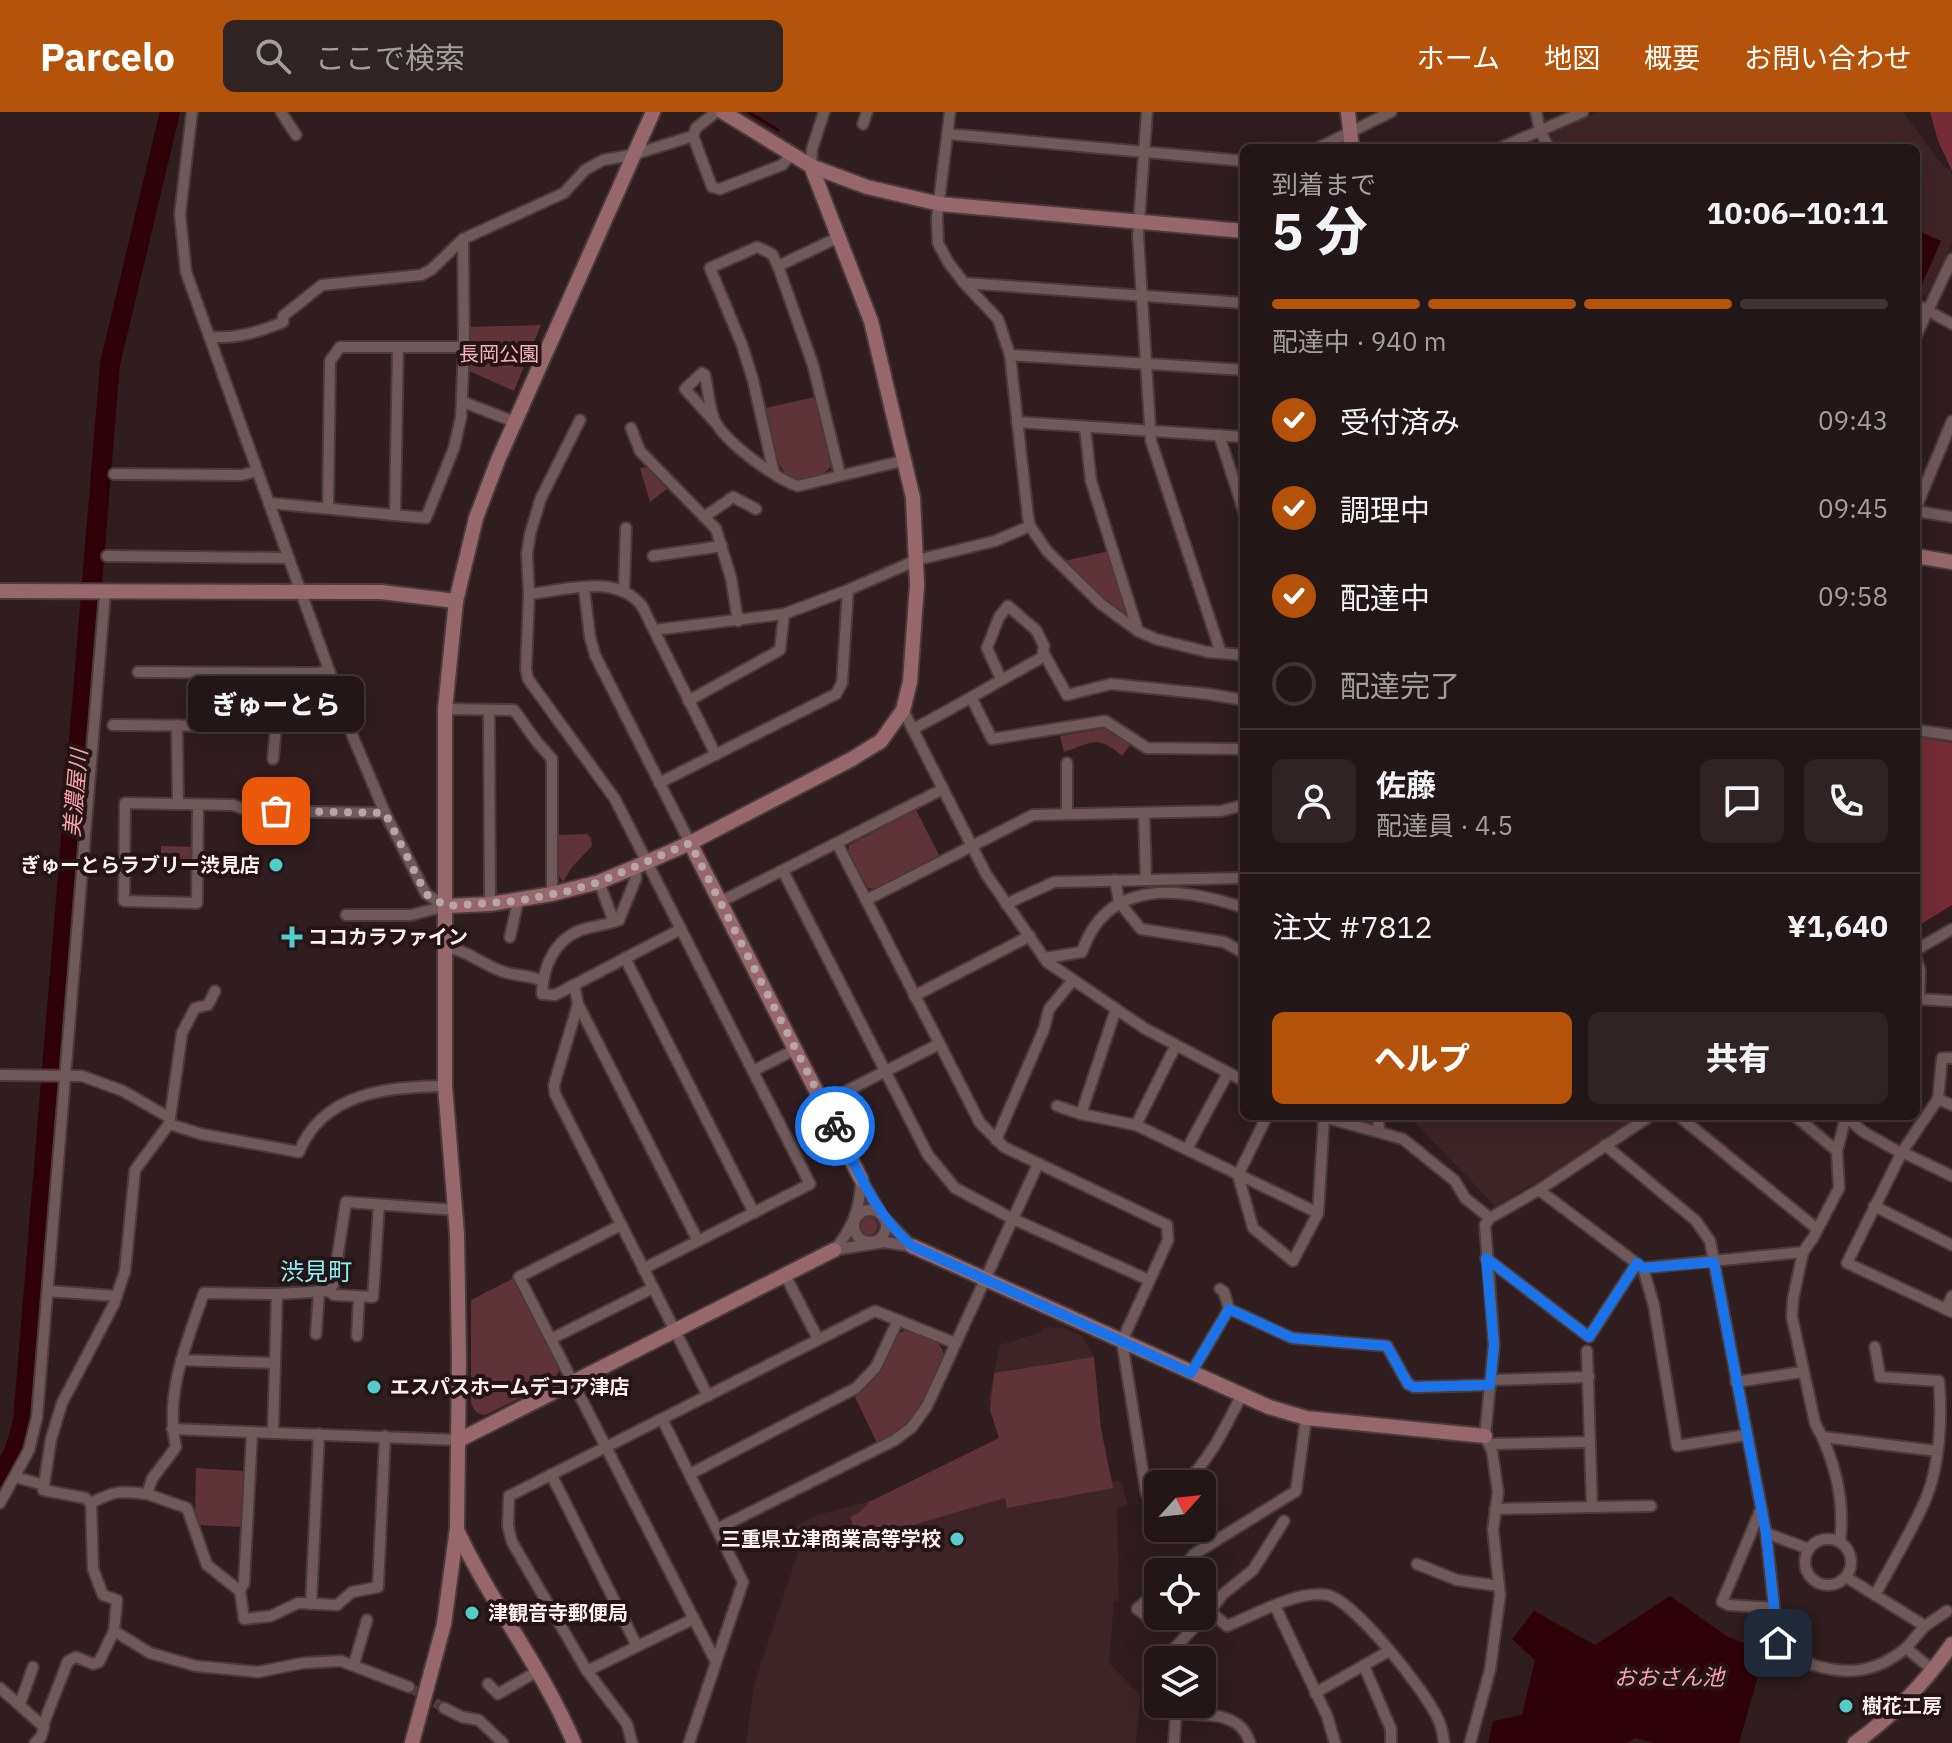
<!DOCTYPE html>
<html lang="ja">
<meta charset="utf-8">
<style>
:root{--surface:#231617;--page:#2f2324;--text:#f1f3f6;--muted:#a39fa1;--line:#403536;--accent:#b45309}
body{margin:0;font-family:"IBM Plex Sans","Noto Sans JP",sans-serif;background:var(--page);color:var(--text);height:100vh;display:flex;flex-direction:column;font-size:30px;white-space:nowrap}
*{box-sizing:border-box;margin:0}
p{font-size:26px;color:var(--muted)}
.icon{flex:none;width:44px;height:44px;fill:none;stroke:currentColor;stroke-width:2;stroke-linecap:round;stroke-linejoin:round}
.map{position:relative;flex:1;overflow:hidden}
.details{position:absolute;left:1240px;top:32px;width:680px;height:976px;display:flex;flex-direction:column;background:var(--surface);border-radius:12px;box-shadow:0 8px 32px #0002,0 0 0 2px var(--line)}
.details>*{flex:none}
.needle{width:52px;rotate:63deg}
.tools{position:absolute;left:1144px;top:1358px;display:grid;gap:16px}
.tools a{display:grid;place-items:center;width:72px;height:72px;border-radius:12px;background:var(--surface);box-shadow:0 8px 32px #0002,0 0 0 2px var(--line);font-size:40px}
.pin{position:absolute;display:grid;place-items:center;width:68px;height:68px;color:#fff;margin:-34px;border-radius:16px;box-shadow:0 4px 12px #0006}
.courier{position:absolute;display:grid;place-items:center;width:80px;height:80px;margin:-40px;border:6px solid #1a73e8;border-radius:50%;background:#fff;color:#222;box-shadow:0 2px 10px #0007}
.bubble{position:absolute;height:56px;border-radius:12px;background:var(--surface);box-shadow:0 8px 32px #0002,0 0 0 2px var(--line);font-size:26px;font-weight:800;line-height:56px;text-align:center}
.headline em{font-style:normal;font-weight:800}
.headline div{display:flex;flex-direction:column-reverse}
.headline{display:flex;align-items:center;justify-content:space-between;height:136px;padding:0 32px}
h1{font-size:52px;font-weight:800;line-height:60px}
.bar{display:grid;grid-template-columns:repeat(4,1fr);gap:12px 8px;align-content:center;height:96px;padding:0 32px}
.bar i{height:10px;border-radius:6px;background:var(--line)}
.bar .current{background:var(--accent)}
.bar p{grid-column:span 4}
.line{display:flex;align-items:center;gap:20px;padding:0 32px;border-top:2px solid var(--line)}
.line div{flex:1}
.round{display:grid;place-items:center;flex:none;width:84px;height:84px;border-radius:12px;background:var(--page)}
ol{padding:0 32px;list-style:none}
li{display:flex;align-items:center;gap:24px;height:88px}
li p{margin-inline-start:auto}
li .icon{padding:8px;border-radius:50%;background:var(--accent);color:#fff;stroke-width:4}
li:last-child{color:var(--muted)}
li i{width:44px;height:44px;border:4px solid var(--line);border-radius:50%}
.action{display:flex;gap:16px;margin-top:auto;padding:16px 32px}
.action a{flex:1;height:92px;border-radius:12px;background:var(--accent);color:#fff;font-size:32px;font-weight:800;line-height:92px;text-align:center}
.action a+a{background:var(--page);color:var(--text)}
header{display:flex;align-items:center;gap:48px;box-sizing:border-box;height:112px;padding:0 40px;background:var(--accent);color:#fff}
header strong{font-size:38px}
nav{display:flex;gap:44px;margin-inline-start:auto;font-size:28px}
.search{width:560px;height:72px;background:var(--page);display:flex;align-items:center;gap:20px;box-sizing:border-box;padding:0 28px;border-radius:12px;color:var(--muted);font-size:30px}
.map>svg:first-child{display:block}
.built{fill:#3d2427}
.green{fill:#5f3338}
.forest{fill:#742c36}
.water{fill:#300009}
.lines{fill:none;stroke-linecap:round;stroke-linejoin:round}
.stream{stroke:#300009;stroke-width:3}
.river{stroke:#300009;stroke-width:20}
.street-tunnel{stroke:#4e3d3e;stroke-width:10;stroke-dasharray:10 5;stroke-linecap:butt}
.street-casing{stroke:#4a3a3b;stroke-width:14}
.secondary-casing{stroke:#4a3a3b;stroke-width:18}
.street{stroke:#6f595a;stroke-width:10}
.secondary{stroke:#97676b;stroke-width:14}
.done{stroke:#b6a6a8;stroke-width:8;stroke-dasharray:0 14.4}
.route{stroke:#1a73e8;stroke-width:10}
.poi-dot{fill:#52cdcc;stroke:#251415;stroke-width:3}
.labels{text-anchor:middle;stroke-width:8;stroke-linejoin:round;paint-order:stroke}
.park-label{font-size:20px;fill:#f7b4b8;stroke:#251415}
.poi-label{font-size:20px;font-weight:bold;fill:#fef0f1;stroke:#251415;text-anchor:start}
.water-label{font-size:22px;font-style:italic;fill:#faa2aa;stroke:#251415}
.quarter-label{font-size:24px;fill:#87f2f1;stroke:#251415}
</style>
<header>
<strong>Parcelo</strong>
<div class="search"><svg class="icon" aria-label="search" viewBox="0 0 24 24"><circle cx="10" cy="10" r="6"/><path d="M15 15l6 6"/></svg>ここで検索</div>
<nav><a>ホーム</a><a>地図</a><a>概要</a><a>お問い合わせ</a></nav>
</header>
<div class="map">
<svg width="1952" height="1631" viewBox="0 0 1952 1631">
<rect width="100%" height="100%" fill="#2f1d1f"/>
<g class="built">
<polygon points="1598,0 1903,0 1945,56 1950,57 1952,61 1952,131 1927,182 1916,185 1916,36 1557,36 1551,26 1553,20"/>
<polygon points="1409,1004 1641,1004 1536,1073 1528,1074 1496,1095"/>
<polygon points="1045,1215 1062,1216 1081,1223 1093,1242 1101,1317 1112,1369 1121,1370 1128,1394 1117,1397 1119,1490 1114,1489 1109,1551 1140,1583 1136,1631 746,1631 754,1573 798,1441 794,1414 818,1403 874,1388 999,1326 990,1298 989,1285 1000,1233 1041,1220"/>
</g>
<g class="green">
<polygon points="541,213 514,279 469,259 469,215"/>
<polygon points="815,285 831,355 823,362 797,368 786,363 779,352 765,296"/>
<polygon points="647,355 667,377 650,390 640,356"/>
<polygon points="1109,439 1128,499 1123,503 1064,449"/>
<path d="M1106 616 1130 633 1122 644C1097 622 1092 631 1064 640L1060 624Z"/>
<polygon points="916,698 939,743 874,777 868,776 848,741 849,733"/>
<polygon points="587,722 591,726 592,734 572,755 563,770 558,762 558,723"/>
<polygon points="161,734 192,735 192,750 161,749"/>
<circle cx="869" cy="1114" r="9"/>
<path d="M514 1166 560 1257 554 1269 485 1303C477 1303 474 1298 471 1291V1188Z"/>
<path d="M907 1217C922 1223 944 1227 944 1245 928 1280 915 1315 877 1331L855 1285 877 1264 898 1222Z"/>
<polygon points="1094,1245 1101,1317 1113,1376 1007,1396 1005,1386 859,1429 850,1405 860,1400 869,1390 999,1326 990,1298 994,1261"/>
<polygon points="196,1356 243,1359 242,1415 199,1413 195,1400"/>
</g>
<g class="forest">
<polygon points="1930,0 1952,0 1952,59 1938,29"/>
<polygon points="1916,624 1952,631 1952,793 1918,814 1916,803"/>
</g>
<g class="water">
<polygon points="1917,118 1941,129 1922,172 1916,169"/>
<polygon points="1670,1484 1728,1525 1765,1539 1739,1631 1655,1631 1635,1626 1627,1631 1488,1631 1493,1609 1522,1603 1535,1548 1512,1527 1534,1499 1595,1533"/>
</g>
<g class="lines">
<polyline class="stream" points="748,0 778,18"/>
<polyline class="river" points="0,1364 14,1341 23,1310 110,252 170,0"/>
<polyline class="street-tunnel" points="409,1575 444,1596"/>
<g class="street-casing">
<g id="street">
<polyline points="192,0 180,102 186,160 353,625 385,701 426,782 446,794"/>
<polyline points="281,0 296,23"/>
<polyline points="950,0 937,106 938,131 948,150 964,171 998,207 1010,243 1028,405 1030,414 1047,439 1101,492 1138,519 1156,527 1208,540 1244,543"/>
<polyline points="1147,0 1138,124 1151,329 1221,541"/>
<polyline points="1536,0 1540,19 1549,36"/>
<polyline points="863,12 867,0"/>
<polyline points="948,22 1244,49"/>
<polyline points="693,24 712,75 720,77 782,53 793,41"/>
<polyline points="1318,36 1391,0"/>
<polyline points="1500,36 1583,0"/>
<polyline points="811,54 812,37 824,0"/>
<polyline points="778,154 813,253 840,363"/>
<polyline points="964,171 1244,191"/>
<polyline points="1916,192 1952,212"/>
<polyline points="1916,224 1952,147"/>
<path d="M210 225C236 227 259 220 283 210V204L322 173 421 163 432 157 463 127 564 81 585 58 603 48 632 43 693 24 696 16 716 0"/>
<polyline points="1010,243 1244,258"/>
<polyline points="463,290 515,310"/>
<polyline points="580,308 541,386 530,422 527,442 529,482 526,557 528,567 615,687 810,1072 643,1157"/>
<path d="M714 309 685 277 702 261 705 263C708 277 709 294 714 307 723 329 776 367 798 374L906 348"/>
<polyline points="1017,310 1244,325"/>
<polyline points="1085,315 1091,369 1138,519"/>
<polyline points="631,316 640,339 716,417 731,466 738,509"/>
<polyline points="1219,323 1244,400"/>
<polyline points="774,361 753,268 742,233 710,156 757,135 772,142 778,154 837,126"/>
<polyline points="114,362 242,363 257,359"/>
<polyline points="269,391 426,406 454,336 461,305 464,235 463,127"/>
<polyline points="328,396 330,249 340,235 464,235"/>
<polyline points="1916,396 1952,309"/>
<polyline points="1916,399 1952,405"/>
<polyline points="395,402 398,235"/>
<polyline points="704,405 733,385 756,397"/>
<polyline points="107,444 289,446"/>
<polyline points="653,444 722,434"/>
<polyline points="584,476 590,525 595,543 690,731"/>
<polyline points="624,479 626,416"/>
<path d="M529 482C567 478 615 461 642 494L716 643"/>
<polyline points="654,518 784,502 848,478 917,448 995,429 1030,414"/>
<polyline points="138,560 317,561 329,558"/>
<polyline points="1001,567 987,536 999,505 1008,494 1036,518 1044,534 1043,540 1067,583 1111,572 1208,582 1244,588"/>
<polyline points="972,587 992,627 1105,609 1147,636 1244,637"/>
<polyline points="688,589 780,538 784,502"/>
<polyline points="445,597 514,598 537,630 552,647 552,782"/>
<polyline points="489,598 490,792"/>
<polyline points="903,598 986,762 1047,850 1144,916 1244,969"/>
<polyline points="113,613 225,614"/>
<polyline points="177,613 178,692"/>
<path d="M913 617C958 594 1000 568 1045 544"/>
<polyline points="1916,618 1952,623"/>
<polyline points="273,647 281,561"/>
<polyline points="659,671 836,582 842,571 848,478"/>
<polyline points="198,693 197,791 124,789 125,691 233,693 249,699 385,701"/>
<polyline points="1067,701 1067,651"/>
<polyline points="1144,701 1146,767"/>
<polyline points="837,731 980,1011 1004,1035 1167,1113 1168,1128 1122,1229 1146,1380 1149,1386 1158,1389"/>
<polyline points="783,759 928,1043 955,1076 1013,1107 1149,1168"/>
<polyline points="1115,768 1119,790 1141,817 1224,830 1244,841"/>
<polyline points="599,770 614,810"/>
<polyline points="866,788 1033,703 1221,699 1244,693"/>
<polyline points="722,789 943,677"/>
<polyline points="1006,792 1054,770 1244,766"/>
<polyline points="346,803 411,803 446,794"/>
<polyline points="681,817 574,873 578,892 698,1129"/>
<polyline points="510,825 518,789"/>
<path d="M443 835C467 837 482 853 504 860 518 864 529 863 543 869"/>
<polyline points="1916,838 1952,817"/>
<polyline points="625,846 754,1101"/>
<path d="M1045 846 1082 840C1107 765 1182 775 1244 796"/>
<polyline points="1916,846 1920,859 1919,887 1952,889"/>
<path d="M574 873 555 883 542 882C543 855 554 828 581 818 593 814 607 813 619 808L636 766 635 754"/>
<polyline points="914,884 1030,824"/>
<polyline points="578,892 554,973 555,982 708,1284"/>
<polyline points="1116,897 1081,1002 1136,1013 1318,1101"/>
<polyline points="1952,946 1942,946 1938,987 1902,1040 1847,1151 1952,1200"/>
<polyline points="753,959 796,937"/>
<path d="M0 963 82 964 123 979 170 1006 169 1012 201 1022 299 1040C323 980 388 975 445 974"/>
<polyline points="1938,987 1952,993"/>
<polyline points="823,991 939,932"/>
<polyline points="1057,994 1081,1002"/>
<polyline points="1267,1004 1238,1063 1253,1116 1293,1149 1318,1101 1324,1005"/>
<polyline points="1320,1004 1403,1027 1455,1069 1465,1086 1490,1106"/>
<polyline points="1378,1004 1379,1019"/>
<polyline points="1679,1004 1817,1117"/>
<polyline points="1795,1004 1837,1039"/>
<polyline points="1846,1004 1862,1019 1901,1041"/>
<polyline points="170,1006 182,921 195,896 208,893 215,879"/>
<polyline points="1136,1013 1175,935"/>
<polyline points="996,1028 1044,917 1049,897 1073,868"/>
<path d="M1605 1033 1696 1109 1710 1129 1766 1421 1778 1531 1775 1536C1786 1545 1797 1548 1810 1552 1847 1564 1876 1561 1906 1536L1934 1559"/>
<polyline points="1187,1037 1228,961"/>
<polyline points="1902,1040 1952,1064"/>
<polyline points="861,1067 883,1105 912,1134"/>
<polyline points="1539,1078 1643,1156 1654,1194 1677,1334 1746,1323"/>
<polyline points="1874,1094 1952,1133"/>
<circle cx="870" cy="1114" r="16"/>
<polyline points="621,1113 519,1165 716,1550"/>
<polyline points="834,1138 884,1130 910,1134"/>
<path d="M834 1138C852 1118 860 1097 861 1069"/>
<polyline points="1486,1146 1589,1225 1637,1151"/>
<polyline points="1643,1156 1803,1140"/>
<polyline points="785,1163 818,1227"/>
<polyline points="1220,1177 1224,1180 1229,1197"/>
<polyline points="48,1179 116,1184"/>
<polyline points="329,1179 334,1183 373,1185 379,1093"/>
<polyline points="1946,1197 1952,1184"/>
<polyline points="316,1222 319,1179"/>
<polyline points="357,1224 359,1185"/>
<polyline points="551,1227 653,1176"/>
<path d="M1875 1235 1880 1265 1939 1269C1942 1305 1940 1350 1927 1384 1913 1418 1892 1451 1875 1483"/>
<polyline points="181,1248 275,1251"/>
<polyline points="1191,1261 1229,1197 1292,1226 1387,1234 1408,1272 1414,1275 1490,1273"/>
<polyline points="1491,1268 1589,1265"/>
<polyline points="1736,1270 1802,1260"/>
<polyline points="662,1307 743,1470 689,1631"/>
<polyline points="172,1317 459,1328"/>
<polyline points="273,1320 277,1182"/>
<polyline points="252,1321 244,1471 240,1479 244,1507 271,1504 298,1491 337,1493 352,1480 378,1475 385,1324"/>
<polyline points="1823,1325 1937,1339"/>
<polyline points="1489,1332 1590,1330"/>
<polyline points="551,1362 637,1534"/>
<polyline points="690,1362 856,1276 876,1255 898,1208"/>
<path d="M15 1365 44 1373 43 1378 85 1386 91 1391C116 1378 120 1379 147 1382"/>
<path d="M1184 1372C1211 1346 1225 1316 1241 1284"/>
<polyline points="44,1373 51,1327 62,1291 114,1192 125,1159 135,1058 169,1012"/>
<polyline points="0,1391 29,1338 37,1305 105,481"/>
<polyline points="91,1391 93,1457 103,1483 117,1488 114,1519 150,1541 196,1554 258,1560 303,1551 341,1549 409,1575"/>
<polyline points="1592,1395 1651,1394"/>
<polyline points="1495,1397 1592,1395 1587,1239"/>
<polyline points="1760,1399 1722,1490 1729,1493 1774,1496"/>
<polyline points="717,1417 895,1328 912,1315 927,1294 1038,1052"/>
<polyline points="1766,1421 1809,1437"/>
<circle cx="1828" cy="1450" r="23"/>
<path d="M1840 1430C1845 1389 1835 1347 1815 1311L1792 1205 1793 1187 1803 1140 1813 1126 1839 1076 1837 1039 1846 1004"/>
<polyline points="1417,1452 1457,1468 1499,1474"/>
<polyline points="1181,1460 1193,1443 1296,1379 1306,1306"/>
<polyline points="1846,1465 1925,1514"/>
<path d="M240 1479 207 1453 187 1396 147 1382 152 1367 176 1335C164 1283 187 1229 204 1181L277 1182 329 1179 333 1173 346 1090 455 1098"/>
<polygon points="1146,1489 1158,1492 1148,1505 1137,1497"/>
<polyline points="311,1492 319,1322"/>
<polyline points="1275,1494 1327,1604 1335,1631"/>
<polyline points="1210,1499 1223,1482 1253,1458 1284,1409"/>
<polyline points="1906,1536 1925,1514 1947,1499"/>
<path d="M1163 1548 1210 1499 1227 1514C1254 1503 1298 1478 1327 1483 1354 1488 1427 1581 1438 1607 1442 1615 1443 1622 1444 1631"/>
<polyline points="354,1552 367,1508"/>
<polyline points="1364,1554 1391,1617 1391,1631"/>
<polyline points="587,1559 693,1507"/>
<polyline points="488,1572 498,1582 536,1560"/>
<polyline points="0,1576 44,1615 41,1625 35,1631"/>
<polyline points="1315,1581 1389,1539"/>
<polyline points="20,1592 33,1555"/>
<polyline points="444,1596 462,1605 479,1608 503,1631"/>
<polyline points="43,1613 68,1549 76,1545 93,1552 99,1550 114,1519"/>
<polyline points="632,1631 627,1612 587,1559 512,1430 508,1414 509,1384 875,1199 955,1231"/>
<path d="M1174 1631 1176 1601C1204 1604 1240 1598 1250 1631"/>
<polyline points="1470,1631 1490,1558 1500,1483 1493,1418 1498,1380 1492,1339 1485,1324 1494,1233 1485,1113 1490,1106 1539,1078 1650,1004"/>
</g>
</g>
<g class="secondary-casing">
<g id="secondary">
<polyline points="723,0 811,54 867,75 940,92 1244,119"/>
<polyline points="1348,0 1352,36"/>
<polyline points="1916,444 1952,450"/>
<polyline points="0,479 381,480 456,489"/>
<polyline points="690,731 861,1067"/>
<polyline points="446,794 490,792 552,782 599,770 647,750 690,731 852,647 881,629 903,598 910,570 917,473 913,386 871,209 811,54"/>
<polyline points="912,1134 1269,1295 1306,1306 1485,1324"/>
<polyline points="459,1328 834,1138"/>
<path d="M457 1418C491 1492 543 1556 574 1631"/>
<polyline points="412,1631 444,1512 457,1416 459,1247 457,1122 445,974 445,597 456,489 476,406 498,348 653,0"/>
<path d="M1855 1631C1894 1603 1925 1571 1952 1532"/>
</g>
</g>
<use href="#street" class="street"/>
<use href="#secondary" class="secondary"/>
</g>
<g class="lines">
<polyline class="done" points="276,699 385,701 426,782 446,794 518,789 568,779 599,770 690,731 835,1014"/>
<path class="route" d="M835 1014C858 1058 874 1101 912 1134L1191 1261 1229 1197 1292 1226 1387 1234 1408 1272 1414 1275 1490 1273 1494 1233 1486 1146 1589 1225 1637 1151 1643 1156 1714 1150 1766 1421 1778 1531"/>
</g>
<g class="poi-dot">
<circle cx="276" cy="753" r="8"/>
<path d="M288 813h8v8h8v8h-8v8h-8v-8h-8v-8h8z"/>
<circle cx="374" cy="1275" r="8"/>
<circle cx="957" cy="1427" r="8"/>
<circle cx="472" cy="1501" r="8"/>
<circle cx="1846" cy="1594" r="8"/>
</g>
<g class="labels">
<g class="park-label">
<text x="499" y="249">長岡公園</text>
</g>
<g class="poi-label">
<text x="260" y="760" text-anchor="end">ぎゅーとらラブリー渋見店</text>
<text x="308" y="832">ココカラファイン</text>
<text x="390" y="1282">エスパスホームデコア津店</text>
<text x="941" y="1434" text-anchor="end">三重県立津商業高等学校</text>
<text x="488" y="1508">津観音寺郵便局</text>
<text x="1862" y="1601">樹花工房</text>
</g>
<g class="water-label">
<text transform="translate(75 681) rotate(-85)" y="8">美濃屋川</text>
<text x="1669" y="1573">おおさん池</text>
</g>
<g class="quarter-label">
<text x="316" y="1168">渋見町</text>
</g>
</g>
</svg>
<div class="tools">
<a><svg class="needle" viewBox="-14 -14 28 28"><path d="M0-13l5 13h-10z" fill="#e53935"/><path d="M0 13l5-13h-10z" fill="#a39fa1"/></svg></a>
<a><svg class="icon" aria-label="locate" viewBox="0 0 24 24"><circle cx="12" cy="12" r="6"/><path d="M12 2v4M12 18v4M2 12h4M18 12h4"/></svg></a>
<a><svg class="icon" aria-label="layers" viewBox="0 0 24 24"><path d="M12 4l9 5-9 5-9-5zM3 14l9 5 9-5"/></svg></a>
</div>
<div class="pin" style="left:276px;top:699px;background:#ea580c"><svg class="icon" aria-label="bag" viewBox="0 0 24 24"><path d="M5 8h14l-1 12H6zM9 8a3 3 0 0 1 6 0"/></svg></div>
<div class="pin" style="left:1778px;top:1531px;background:#1f2937"><svg class="icon" aria-label="home" viewBox="0 0 24 24"><path d="M3 11l9-7 9 7M6 9v11h12V9"/></svg></div>
<div class="courier" style="left:835px;top:1014px"><svg class="icon" aria-label="bike" viewBox="0 0 24 24"><circle cx="6" cy="16" r="4"/><circle cx="18" cy="16" r="4"/><path d="M6 16l4-8h5l3 8M10 8l3 8H6M13 5h3"/></svg></div>
<div class="bubble" style="left:188px;top:564px;width:176px">ぎゅーとら</div>
<section class="details">
<div class="headline"><div><h1>5 分</h1><p>到着まで</p></div><em>10:06–10:11</em></div>
<div class="bar"><i class="current"></i><i class="current"></i><i class="current"></i><i></i><p>配達中 · 940 m</p></div>
<ol>
<li><svg class="icon" aria-label="check" viewBox="0 0 24 24"><path d="M5 12l5 5 9-10"/></svg>受付済み<p>09:43</p></li>
<li><svg class="icon" aria-label="check" viewBox="0 0 24 24"><path d="M5 12l5 5 9-10"/></svg>調理中<p>09:45</p></li>
<li><svg class="icon" aria-label="check" viewBox="0 0 24 24"><path d="M5 12l5 5 9-10"/></svg>配達中<p>09:58</p></li>
<li><i></i>配達完了</li>
</ol>
<div class="line" style="height:144px"><a class="round"><svg class="icon" aria-label="person" viewBox="0 0 24 24"><circle cx="12" cy="8" r="4"/><path d="M4 21q1-7 8-7t8 7"/></svg></a><div><b>佐藤</b><p>配達員 · 4.5</p></div><a class="round"><svg class="icon" aria-label="chat" viewBox="0 0 24 24"><path d="M4 5h16v11H9l-5 4z"/></svg></a><a class="round"><svg class="icon" aria-label="phone" viewBox="0 0 24 24"><path d="M5 4h4l2 5-3 2q2 4 5 5l2-3 5 2v4C11 20 4 13 5 4z"/></svg></a></div>
<div class="line" style="height:104px"><div>注文 #7812</div><b>¥1,640</b></div>
<div class="action"><a>ヘルプ</a><a>共有</a></div>
</section>
</div>
